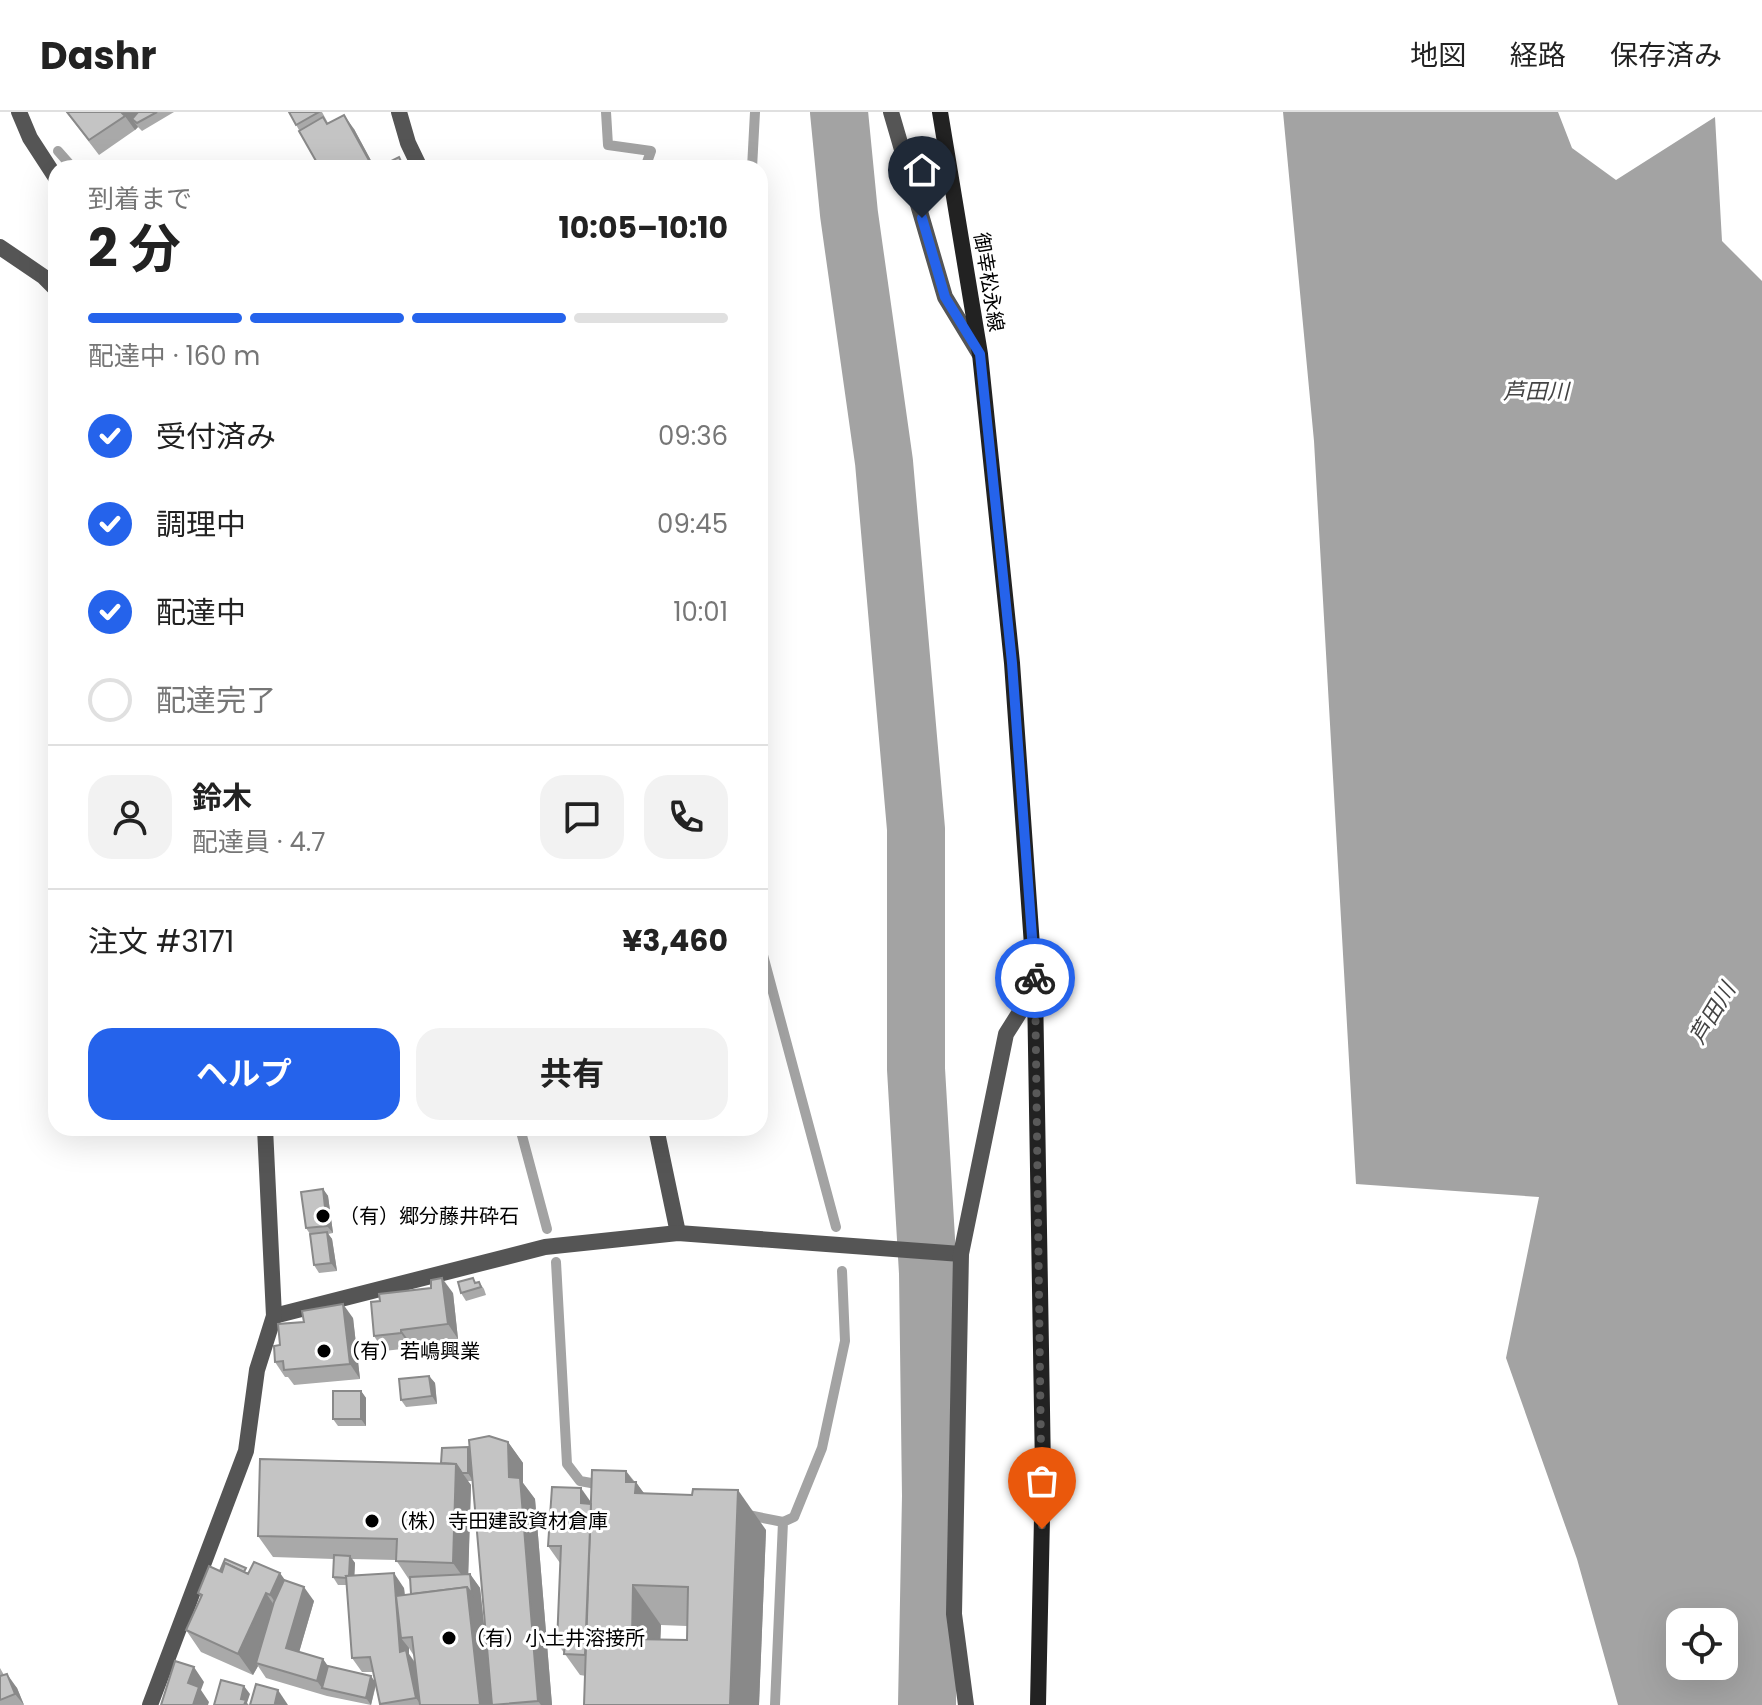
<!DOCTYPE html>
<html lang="ja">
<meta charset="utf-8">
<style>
:root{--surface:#fff;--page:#f2f2f2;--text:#222;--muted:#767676;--line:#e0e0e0;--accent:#2563eb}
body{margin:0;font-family:Poppins,"Noto Sans JP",sans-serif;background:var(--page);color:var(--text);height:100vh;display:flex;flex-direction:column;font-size:30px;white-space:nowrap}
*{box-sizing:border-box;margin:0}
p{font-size:26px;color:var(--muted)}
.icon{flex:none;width:44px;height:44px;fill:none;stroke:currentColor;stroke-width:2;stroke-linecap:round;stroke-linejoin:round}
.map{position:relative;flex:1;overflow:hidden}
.sheet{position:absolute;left:48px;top:48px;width:720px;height:976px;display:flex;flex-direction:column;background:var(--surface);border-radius:24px;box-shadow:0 8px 32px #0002}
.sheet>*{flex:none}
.buttons{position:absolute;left:1666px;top:1496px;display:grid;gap:16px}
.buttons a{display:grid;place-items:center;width:72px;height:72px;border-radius:16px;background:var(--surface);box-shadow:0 8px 32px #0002;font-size:40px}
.pin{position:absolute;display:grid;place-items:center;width:68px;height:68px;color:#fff;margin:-82px -34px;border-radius:50% 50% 50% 0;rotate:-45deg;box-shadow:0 0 8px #0007}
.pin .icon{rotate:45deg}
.courier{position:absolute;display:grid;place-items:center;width:80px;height:80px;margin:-40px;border:6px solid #2563eb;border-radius:50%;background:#fff;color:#222;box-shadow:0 2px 10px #0007}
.headline em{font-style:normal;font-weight:700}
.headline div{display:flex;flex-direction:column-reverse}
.headline{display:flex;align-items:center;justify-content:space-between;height:136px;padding:0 40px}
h1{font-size:52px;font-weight:700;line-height:60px}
.bar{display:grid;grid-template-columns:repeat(4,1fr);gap:12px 8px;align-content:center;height:96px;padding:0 40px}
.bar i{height:10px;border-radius:6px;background:var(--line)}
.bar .on{background:var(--accent)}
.bar p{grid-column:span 4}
.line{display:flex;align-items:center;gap:20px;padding:0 40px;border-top:2px solid var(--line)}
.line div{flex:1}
.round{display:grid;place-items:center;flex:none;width:84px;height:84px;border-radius:24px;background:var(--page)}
ol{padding:0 40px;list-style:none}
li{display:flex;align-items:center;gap:24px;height:88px}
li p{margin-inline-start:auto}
li .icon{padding:8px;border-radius:50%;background:var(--accent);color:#fff;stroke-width:4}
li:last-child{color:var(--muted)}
li i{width:44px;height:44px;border:4px solid var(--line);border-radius:50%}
.button{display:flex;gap:16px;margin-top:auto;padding:16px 40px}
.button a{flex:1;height:92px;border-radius:24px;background:var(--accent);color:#fff;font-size:32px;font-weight:700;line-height:92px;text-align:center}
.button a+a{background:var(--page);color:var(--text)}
header{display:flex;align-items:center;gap:48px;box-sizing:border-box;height:112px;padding:0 40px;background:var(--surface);border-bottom:2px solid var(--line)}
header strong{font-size:38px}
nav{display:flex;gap:44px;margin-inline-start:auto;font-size:28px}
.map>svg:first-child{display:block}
.water{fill:#a3a3a3;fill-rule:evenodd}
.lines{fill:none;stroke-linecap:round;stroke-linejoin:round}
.stream{stroke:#a3a3a3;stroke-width:10}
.river{stroke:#a3a3a3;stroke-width:58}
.lane{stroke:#555;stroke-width:16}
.street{stroke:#555;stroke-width:16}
.secondary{stroke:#222;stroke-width:16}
.wall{fill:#a9a9a9;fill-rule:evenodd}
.shaded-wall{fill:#898989}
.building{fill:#c4c4c4;stroke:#898989;stroke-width:2;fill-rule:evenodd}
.done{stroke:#595959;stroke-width:8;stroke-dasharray:0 14.4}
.route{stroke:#2563eb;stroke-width:10}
.poi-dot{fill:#000;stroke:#fff;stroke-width:3}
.labels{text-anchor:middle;stroke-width:6;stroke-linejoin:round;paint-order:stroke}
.street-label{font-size:20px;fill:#000;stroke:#fff}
.poi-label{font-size:20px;fill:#000;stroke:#fff;text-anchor:start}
.water-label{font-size:22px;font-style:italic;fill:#444;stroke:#fff}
</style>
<header>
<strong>Dashr</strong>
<nav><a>地図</a><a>経路</a><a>保存済み</a></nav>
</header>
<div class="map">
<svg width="1762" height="1593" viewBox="0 0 1762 1593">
<rect width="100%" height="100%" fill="#fff"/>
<path class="water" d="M1283 0H1558L1572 36 1616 68 1715 5 1722 129 1762 169V1593H1618L1577 1447 1506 1246 1539 1085 1356 1072 1314 329ZM1680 1510H1724V1554H1680Z"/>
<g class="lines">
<g class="stream">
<polyline points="606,0 608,33 651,39 645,56"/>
<polyline points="58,39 73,56"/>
<polyline points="752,56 755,0"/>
<polyline points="760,832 836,1115"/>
<polyline points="520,1016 547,1117"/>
<polyline points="556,1150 567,1352 580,1369 602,1373"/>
<polyline points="743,1402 783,1410"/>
<polyline points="775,1593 783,1410 794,1405 822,1336 845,1229 842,1159"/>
</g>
<polyline class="river" points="839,0 849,102 884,350 916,717 916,957 928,1161 931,1384 927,1593"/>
<polyline class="lane" points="0,135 44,165 56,177"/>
<g class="street">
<polyline points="19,0 30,26 56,66"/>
<polyline points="399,0 408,31 420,56"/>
<polyline points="891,0 945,185 979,241"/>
<polyline points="656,1016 678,1121"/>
<polyline points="274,1204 545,1135 678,1121 961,1142"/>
<polyline points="150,1593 246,1339 257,1258 274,1204 265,1016"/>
<polyline points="966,1593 954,1502 961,1142 1006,922 1035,876"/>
</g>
<polyline class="secondary" points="940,0 980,242 1012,551 1035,876 1043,1358 1038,1593"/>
</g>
<g class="wall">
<polygon points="66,0 174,0 142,19 138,15 135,18 99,43"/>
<polygon points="289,0 322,0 328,11 354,17 375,56 320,56"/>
<polygon points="323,1077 328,1084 333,1121 328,1122 332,1127 337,1159 319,1161 314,1153 310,1122 306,1116"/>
<polygon points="479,1170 484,1177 486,1183 466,1189 461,1181"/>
<polygon points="453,1181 458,1227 411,1232 411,1236 384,1239 374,1224"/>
<polygon points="353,1206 360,1267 294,1273 288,1265 285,1265 275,1250"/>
<polygon points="429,1264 435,1271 437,1292 406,1295 401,1288"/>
<polygon points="361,1279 366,1286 366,1314 338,1314 333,1307"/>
<path d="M508 1330 523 1351V1371L535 1387 552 1593H380L376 1573 371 1593 327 1584 266 1566 258 1554 253 1563 201 1540 186 1518 201 1485 198 1481 220 1459 249 1460 284 1468 314 1489 299 1540 323 1547 328 1554 375 1569 373 1560H362L352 1546 347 1473H338L333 1465 334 1447 273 1445 258 1424 441 1351 468 1335 470 1338ZM467 1369H473L488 1550 480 1476 470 1462H468L471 1373ZM352 1447 396 1448 410 1469 411 1482 405 1483 404 1476 354 1464 355 1451ZM409 1536 414 1544 415 1550 409 1542Z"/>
<path d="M626 1359 644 1381 766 1418 759 1593 580 1563 557 1531 560 1451 548 1434 591 1390ZM661 1513 687 1514V1528H660Z"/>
<polygon points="0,1556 4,1563 17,1576 24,1593 0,1593"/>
</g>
<g class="shaded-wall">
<polygon points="122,0 150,0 132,7 138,15 135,18"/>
<polygon points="344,3 354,17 375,56 374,56 371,52"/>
<polygon points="323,1077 328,1084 333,1121 327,1114"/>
<polygon points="327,1120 332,1127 337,1159 331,1151"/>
<polygon points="442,1166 453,1181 458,1227 448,1212"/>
<polygon points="343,1192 353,1206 360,1267 350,1252"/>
<polygon points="401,1218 411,1232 411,1236 401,1221"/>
<polygon points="429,1264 435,1271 437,1292 432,1284"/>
<polygon points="361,1279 366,1286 366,1314 361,1307"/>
<polygon points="508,1330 523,1351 523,1371 535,1387 552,1593 541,1593 538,1589 509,1365"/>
<polygon points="468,1335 474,1342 473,1369 468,1361"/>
<polygon points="456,1352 471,1373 468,1472 453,1451"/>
<polygon points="626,1359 636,1373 636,1370 664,1410 626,1370"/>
<polygon points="581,1376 607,1413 581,1391"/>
<polygon points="738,1378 766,1418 759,1593 730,1593"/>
<polygon points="350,1444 355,1451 354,1473 349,1466"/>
<polygon points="280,1461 295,1482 285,1504 270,1483"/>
<polygon points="394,1461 404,1476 408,1525 401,1526 409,1536 409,1542 416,1553 421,1593 416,1586 400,1540"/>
<polygon points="470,1462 480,1476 493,1593 480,1593 467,1475"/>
<polygon points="633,1473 661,1513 659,1567 632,1527"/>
<polygon points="304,1475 314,1489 296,1551 286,1536"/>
<polygon points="266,1481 280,1502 256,1551 258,1554 253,1563 238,1542"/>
<polygon points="323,1547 333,1562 322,1576 317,1569"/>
<polygon points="194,1555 204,1570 201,1578 209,1590 208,1593 193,1593 188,1571"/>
<polygon points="7,1562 17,1576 24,1593 15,1582"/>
<polygon points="371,1564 376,1571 371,1593 366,1586"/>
<polygon points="244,1574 250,1582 247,1591 249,1593 244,1593 241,1587"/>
<polygon points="278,1578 288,1593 277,1593 275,1591"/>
</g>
<g class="building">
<polygon points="67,0 121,0 125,4 89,28"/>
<polygon points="138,0 157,0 137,11 132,7"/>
<polygon points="289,0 319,0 296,13"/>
<polygon points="344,3 371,52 365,56 320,56 299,19 323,5 327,12"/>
<polygon points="399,45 404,56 380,56 379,55"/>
<polygon points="323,1077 327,1114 306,1116 301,1080"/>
<polygon points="327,1120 331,1151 314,1153 310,1122"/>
<polygon points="442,1166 448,1212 401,1218 401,1221 374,1224 371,1190 380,1189 379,1182 431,1176 431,1168"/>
<polygon points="473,1166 475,1171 479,1170 481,1175 461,1181 458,1170"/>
<polygon points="343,1192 350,1252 284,1258 283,1249 275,1250 274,1234 280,1233 278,1212 304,1210 302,1199"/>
<polygon points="429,1264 432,1284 401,1288 399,1267"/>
<rect x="333" y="1279" width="28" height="28"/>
<polygon points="489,1324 508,1330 509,1365 520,1366 538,1589 492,1593 469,1328"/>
<polygon points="468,1335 468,1361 462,1361 456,1352 441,1351 442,1336"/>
<polygon points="260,1347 456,1352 453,1451 396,1449 397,1427 258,1424"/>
<path d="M592 1358 626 1359V1370H636L635 1381 692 1383 693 1377 738 1378 730 1593H584ZM633 1473 688 1475 687 1528 632 1527Z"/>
<polygon points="552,1375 581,1376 581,1391 591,1392 585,1543 564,1542 565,1531 557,1531 561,1434 548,1434"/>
<polygon points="334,1443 350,1444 349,1464 346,1464 347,1466 333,1465"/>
<polygon points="225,1447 246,1456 244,1460 225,1451 222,1460 220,1459"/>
<polygon points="254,1450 280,1461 270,1483 266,1481 238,1542 186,1518 202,1483 198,1481 209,1454 222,1460 225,1451 248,1462"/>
<polygon points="394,1461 400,1540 406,1538 416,1586 380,1592 370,1545 352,1546 346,1464"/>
<polygon points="470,1462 472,1482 467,1475 411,1482 410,1465"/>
<polygon points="284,1468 304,1475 286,1536 323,1547 317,1569 256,1551 274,1490"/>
<polygon points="467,1475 480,1593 420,1593 412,1525 401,1526 396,1484"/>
<polygon points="175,1549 194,1555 188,1571 199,1575 193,1593 161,1593"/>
<polygon points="328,1554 371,1564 366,1586 322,1576"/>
<polygon points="7,1562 15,1582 0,1588 0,1564"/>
<polygon points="221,1568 244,1574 241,1587 246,1588 244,1593 214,1593"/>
<polygon points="256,1572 278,1578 275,1591 282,1593 250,1593"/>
</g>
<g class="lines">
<polyline class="done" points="1035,866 1042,1417"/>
<polyline class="route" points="922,106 945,185 980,242 1012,551 1035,866"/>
</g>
<g class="poi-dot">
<circle cx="323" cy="1104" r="8"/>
<circle cx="324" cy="1239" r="8"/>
<circle cx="372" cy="1409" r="8"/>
<circle cx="449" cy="1526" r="8"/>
</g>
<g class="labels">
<g class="street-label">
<text transform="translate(989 170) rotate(81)" y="7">御幸松永線</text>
</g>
<g class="poi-label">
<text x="339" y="1111">（有）郷分藤井砕石</text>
<text x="340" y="1246">（有）若嶋興業</text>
<text x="388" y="1416">（株）寺田建設資材倉庫</text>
<text x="465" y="1533">（有）小土井溶接所</text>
</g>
<g class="water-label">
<text x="1536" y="287">芦田川</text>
<text transform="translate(1712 901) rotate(-59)" y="8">芦田川</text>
</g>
</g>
</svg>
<div class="buttons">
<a><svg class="icon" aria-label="locate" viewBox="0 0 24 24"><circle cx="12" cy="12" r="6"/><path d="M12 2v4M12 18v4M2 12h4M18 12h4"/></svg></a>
</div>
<div class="pin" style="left:1042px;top:1417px;background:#ea580c"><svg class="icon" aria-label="bag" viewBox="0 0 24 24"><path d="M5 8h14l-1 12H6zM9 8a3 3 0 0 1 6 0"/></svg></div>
<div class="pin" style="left:922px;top:106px;background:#1f2937"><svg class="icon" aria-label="home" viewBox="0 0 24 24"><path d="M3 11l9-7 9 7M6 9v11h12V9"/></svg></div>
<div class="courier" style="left:1035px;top:866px"><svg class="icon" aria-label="bike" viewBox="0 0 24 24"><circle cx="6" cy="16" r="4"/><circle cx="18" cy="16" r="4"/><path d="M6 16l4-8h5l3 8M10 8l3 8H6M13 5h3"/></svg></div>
<section class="sheet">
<div class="headline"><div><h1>2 分</h1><p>到着まで</p></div><em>10:05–10:10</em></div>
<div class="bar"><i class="on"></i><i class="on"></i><i class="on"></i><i></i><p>配達中 · 160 m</p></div>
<ol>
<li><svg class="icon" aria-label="check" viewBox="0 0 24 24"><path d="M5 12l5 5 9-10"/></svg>受付済み<p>09:36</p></li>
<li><svg class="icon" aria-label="check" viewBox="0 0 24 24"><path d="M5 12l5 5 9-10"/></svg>調理中<p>09:45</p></li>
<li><svg class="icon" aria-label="check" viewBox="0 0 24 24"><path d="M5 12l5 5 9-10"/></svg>配達中<p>10:01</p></li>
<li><i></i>配達完了</li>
</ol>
<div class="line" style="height:144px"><a class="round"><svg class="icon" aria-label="person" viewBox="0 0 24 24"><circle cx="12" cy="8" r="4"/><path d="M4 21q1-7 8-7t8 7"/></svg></a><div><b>鈴木</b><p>配達員 · 4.7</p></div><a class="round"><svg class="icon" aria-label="chat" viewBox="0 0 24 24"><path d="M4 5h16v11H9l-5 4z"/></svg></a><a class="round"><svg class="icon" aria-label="phone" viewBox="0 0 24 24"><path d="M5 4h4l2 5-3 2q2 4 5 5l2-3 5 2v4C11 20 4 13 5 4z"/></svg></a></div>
<div class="line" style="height:104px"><div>注文 #3171</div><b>¥3,460</b></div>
<div class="button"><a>ヘルプ</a><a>共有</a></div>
</section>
</div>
